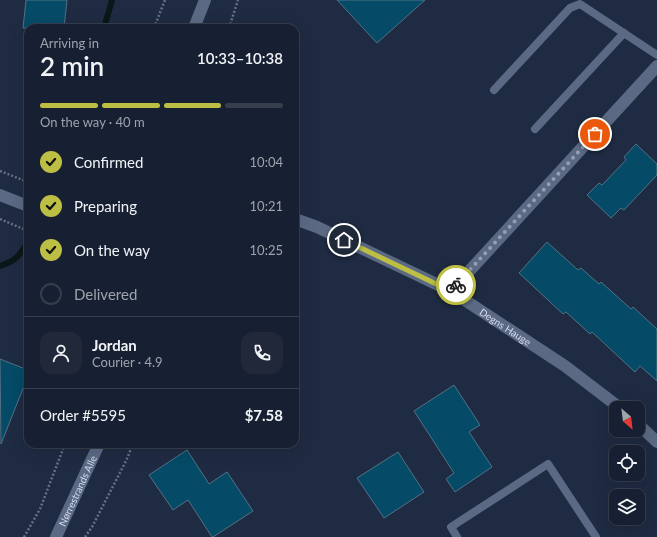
<!DOCTYPE html>
<meta charset="utf-8">
<style>
:root{--surface:#172032;--page:#20283a;--text:#f1f3f6;--muted:#9ea3ac;--line:#363e4d;--accent:#bcbf43}
body{margin:0;font-family:Lato,sans-serif;background:var(--page);color:var(--text);height:100vh;display:flex;flex-direction:column;font-size:15px;white-space:nowrap}
*{box-sizing:border-box;margin:0}
p{font-size:13px;color:var(--muted)}
.icon{flex:none;width:22px;height:22px;fill:none;stroke:currentColor;stroke-width:2;stroke-linecap:round;stroke-linejoin:round}
.map{position:relative;flex:1;overflow:hidden}
.sheet{position:absolute;left:24px;top:24px;width:275px;height:424px;display:flex;flex-direction:column;background:var(--surface);border-radius:12px;box-shadow:0 4px 16px #0002,0 0 0 1px var(--line)}
.sheet>*{flex:none}
.needle{width:26px;rotate:152deg}
.fabs{position:absolute;left:609px;top:401px;display:grid;gap:8px}
.fabs a{display:grid;place-items:center;width:36px;height:36px;border-radius:8px;background:var(--surface);box-shadow:0 4px 16px #0002,0 0 0 1px var(--line);font-size:20px}
.pin{position:absolute;display:grid;place-items:center;width:34px;height:34px;color:#fff;margin:-17px;border:2px solid #fff;border-radius:50%;box-shadow:0 1px 4px #0007}
.courier{position:absolute;display:grid;place-items:center;width:40px;height:40px;margin:-20px;border:3px solid #bcbf43;border-radius:50%;background:#fff;color:#222;box-shadow:0 1px 5px #0007}
.headline em{font-style:normal;font-weight:600}
.headline div{display:flex;flex-direction:column-reverse}
.headline{display:flex;align-items:center;justify-content:space-between;height:68px;padding:0 16px}
h1{font-size:26px;font-weight:600;line-height:30px}
.bar{display:grid;grid-template-columns:repeat(4,1fr);gap:6px 4px;align-content:center;height:48px;padding:0 16px}
.bar i{height:5px;border-radius:3px;background:var(--line)}
.bar .selected{background:var(--accent)}
.bar p{grid-column:span 4}
.line{display:flex;align-items:center;gap:10px;padding:0 16px;border-top:1px solid var(--line)}
.line div{flex:1}
.round{display:grid;place-items:center;flex:none;width:42px;height:42px;border-radius:12px;background:var(--page)}
ol{padding:0 16px;list-style:none}
li{display:flex;align-items:center;gap:12px;height:44px}
li p{margin-inline-start:auto}
li .icon{padding:4px;border-radius:50%;background:var(--accent);color:#111;stroke-width:4}
li:last-child{color:var(--muted)}
li i{width:22px;height:22px;border:2px solid var(--line);border-radius:50%}
.map>svg:first-child{display:block}
.lines{fill:none;stroke-linecap:round;stroke-linejoin:round}
.stream{stroke:#0a1718;stroke-width:6}
.building{fill:#054a66;stroke:#527283}
.path{stroke:#667185;stroke-width:2.5;stroke-dasharray:2 2;stroke-linecap:butt}
.lane{stroke:#5b6984;stroke-width:8}
.street{stroke:#5b6984;stroke-width:12}
.done{stroke:#959fb1;stroke-width:4;stroke-dasharray:0 7.2}
.route{stroke:#bcbf43;stroke-width:5}
.labels{text-anchor:middle;stroke-width:3;stroke-linejoin:round;paint-order:stroke}
.street-label{font-size:10px;fill:#d5deed;stroke:#162138}
</style>
<div class="map">
<svg width="657" height="537" viewBox="0 0 657 537">
<rect width="100%" height="100%" fill="#1f2b42"/>
<g class="lines">
<g class="stream">
<polyline points="104,28 112,0"/>
<path d="M0 266C16 261 19 256 27 243"/>
</g>
</g>
<g class="building">
<polygon points="26,0 67,0 64,28 23,28"/>
<polygon points="337,0 425,0 377,43"/>
<polygon points="636,144 657,164 657,175 624,210 621,208 611,218 587,195 599,183 602,185 626,160 624,157"/>
<polygon points="547,242 578,270 581,268 599,284 601,282 631,309 633,307 657,329 657,381 640,366 635,372 592,332 590,334 566,312 563,314 519,273"/>
<polygon points="0,359 28,370 28,376 1,444"/>
<polygon points="454,385 480,425 469,432 492,467 455,492 446,479 454,473 414,411"/>
<polygon points="187,450 209,484 227,472 253,511 213,537 212,537 188,500 173,510 149,475"/>
<polygon points="398,452 424,492 384,518 357,478"/>
</g>
<g class="lines">
<g class="path">
<polyline points="154,28 165,0"/>
<polyline points="229,28 238,0"/>
<polyline points="0,171 28,182"/>
<polyline points="0,219 28,231"/>
<polyline points="24,537 40,509 65,444"/>
<polyline points="85,537 92,527 126,461 133,444"/>
</g>
<g class="lane">
<polyline points="494,90 570,8 580,4 657,55"/>
<polyline points="535,129 624,33"/>
<polyline points="457,537 451,527 548,464 596,537"/>
</g>
<g class="street">
<polyline points="194,28 205,0"/>
<polyline points="0,195 28,206"/>
<path id="s1" d="M295 219 317 227 451 291 565 366 620 408"/>
<polyline points="451,291 657,66"/>
<polyline points="638,424 657,442"/>
<path id="s2" d="M56 537 99 444"/>
</g>
</g>
<g class="lines">
<polyline class="done" points="456,285 595,134"/>
<polyline class="route" points="344,240 451,291 456,285"/>
</g>
<g class="labels">
<g class="street-label">
<text dy="4" stroke="none"><textPath href="#s1" startOffset="237">Degns Hauge</textPath></text>
<text dy="4" stroke="none"><textPath href="#s2" startOffset="51">Nørrestrands Alle</textPath></text>
</g>
</g>
</svg>
<div class="fabs">
<a><svg class="needle" viewBox="-14 -14 28 28"><path d="M0-13l5 13h-10z" fill="#e53935"/><path d="M0 13l5-13h-10z" fill="#9ea3ac"/></svg></a>
<a><svg class="icon" aria-label="locate" viewBox="0 0 24 24"><circle cx="12" cy="12" r="6"/><path d="M12 2v4M12 18v4M2 12h4M18 12h4"/></svg></a>
<a><svg class="icon" aria-label="layers" viewBox="0 0 24 24"><path d="M12 4l9 5-9 5-9-5zM3 14l9 5 9-5"/></svg></a>
</div>
<div class="pin" style="left:595px;top:134px;background:#ea580c"><svg class="icon" aria-label="bag" viewBox="0 0 24 24"><path d="M5 8h14l-1 12H6zM9 8a3 3 0 0 1 6 0"/></svg></div>
<div class="pin" style="left:344px;top:240px;background:#1f2937"><svg class="icon" aria-label="home" viewBox="0 0 24 24"><path d="M3 11l9-7 9 7M6 9v11h12V9"/></svg></div>
<div class="courier" style="left:456px;top:285px"><svg class="icon" aria-label="bike" viewBox="0 0 24 24"><circle cx="6" cy="16" r="4"/><circle cx="18" cy="16" r="4"/><path d="M6 16l4-8h5l3 8M10 8l3 8H6M13 5h3"/></svg></div>
<section class="sheet">
<div class="headline"><div><h1>2 min</h1><p>Arriving in</p></div><em>10:33–10:38</em></div>
<div class="bar"><i class="selected"></i><i class="selected"></i><i class="selected"></i><i></i><p>On the way · 40 m</p></div>
<ol>
<li><svg class="icon" aria-label="check" viewBox="0 0 24 24"><path d="M5 12l5 5 9-10"/></svg>Confirmed<p>10:04</p></li>
<li><svg class="icon" aria-label="check" viewBox="0 0 24 24"><path d="M5 12l5 5 9-10"/></svg>Preparing<p>10:21</p></li>
<li><svg class="icon" aria-label="check" viewBox="0 0 24 24"><path d="M5 12l5 5 9-10"/></svg>On the way<p>10:25</p></li>
<li><i></i>Delivered</li>
</ol>
<div class="line" style="height:72px"><a class="round"><svg class="icon" aria-label="person" viewBox="0 0 24 24"><circle cx="12" cy="8" r="4"/><path d="M4 21q1-7 8-7t8 7"/></svg></a><div><b>Jordan</b><p>Courier · 4.9</p></div><a class="round"><svg class="icon" aria-label="phone" viewBox="0 0 24 24"><path d="M5 4h4l2 5-3 2q2 4 5 5l2-3 5 2v4C11 20 4 13 5 4z"/></svg></a></div>
<div class="line" style="height:52px"><div>Order #5595</div><b>$7.58</b></div>
</section>
</div>
